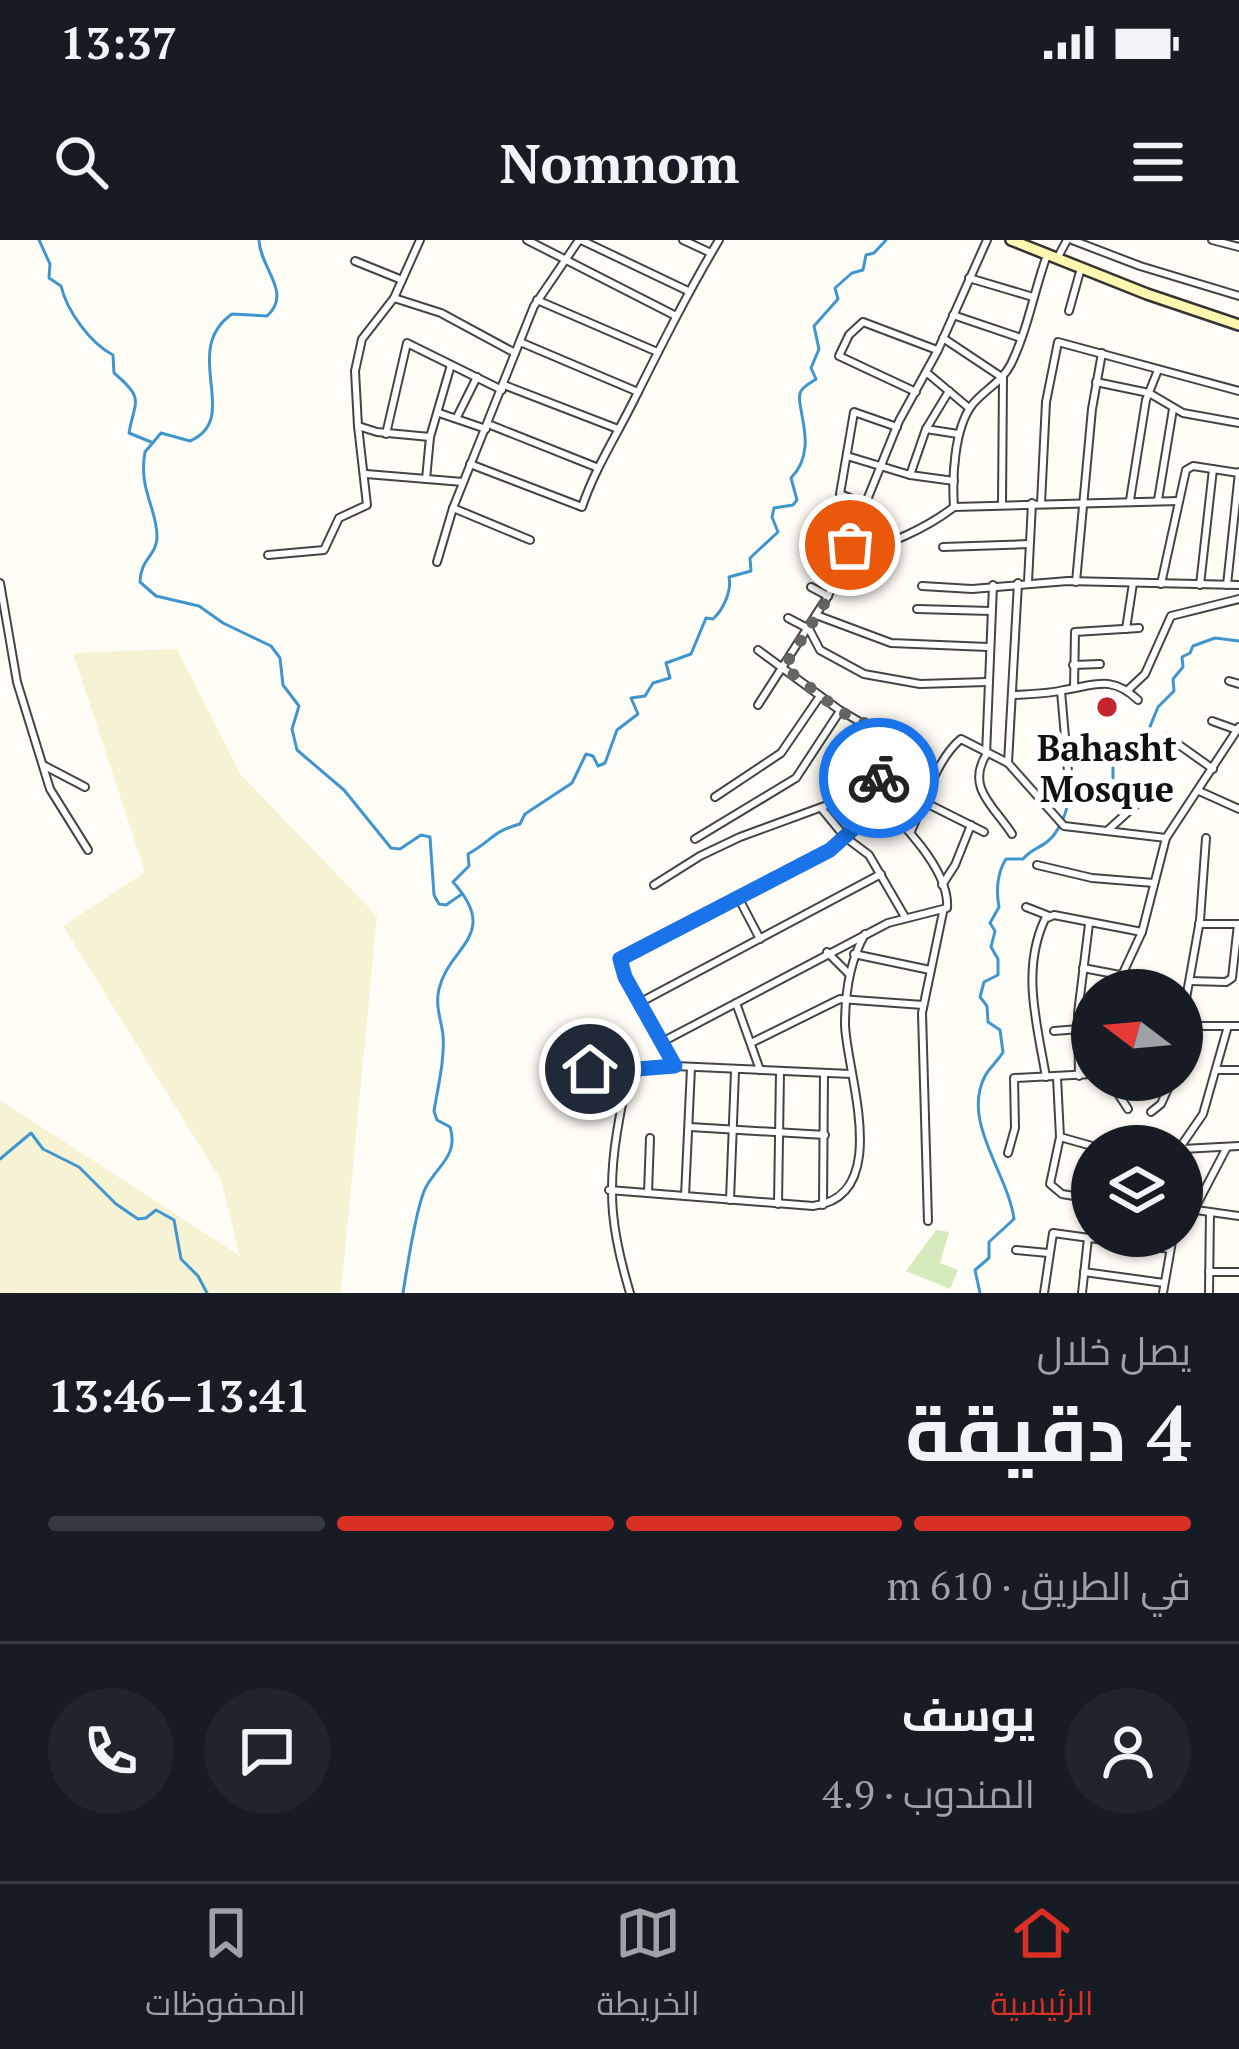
<!DOCTYPE html>
<html lang="ar">
<meta charset="utf-8">
<style>
:root{--surface:#171b24;--page:#20242c;--text:#f1f3f6;--muted:#9ea1a6;--line:#363941;--accent:#d93025}
body{margin:0;font-family:"PT Serif",Cairo,serif;background:var(--page);color:var(--text);direction:rtl;height:100vh;display:flex;flex-direction:column;font-size:45px;white-space:nowrap}
*{box-sizing:border-box;margin:0}
p{font-size:39px;color:var(--muted)}
.icon{flex:none;width:66px;height:66px;fill:none;stroke:currentColor;stroke-width:2;stroke-linecap:round;stroke-linejoin:round}
.map{position:relative;height:1053px;overflow:hidden;direction:ltr}
.drawer{display:flex;flex-direction:column;background:var(--surface);flex:1}
.drawer>*{flex:none}
.needle{width:78px;rotate:286deg}
.tools{position:absolute;left:1071px;top:729px;display:grid;gap:24px}
.tools a{display:grid;place-items:center;width:132px;height:132px;border-radius:50%;background:var(--surface);box-shadow:0 3px 9px #0004;font-size:60px}
.pin{position:absolute;display:grid;place-items:center;width:102px;height:102px;color:#fff;margin:-51px;border:6px solid #fff;border-radius:50%;box-shadow:0 3px 12px #0007}
.courier{position:absolute;display:grid;place-items:center;width:120px;height:120px;margin:-60px;border:9px solid #1a73e8;border-radius:50%;background:#fff;color:#222;box-shadow:0 3px 15px #0007}
.summary em{font-style:normal;font-weight:700}
.summary div{display:flex;flex-direction:column-reverse}
.summary{display:flex;align-items:center;justify-content:space-between;height:204px;padding:0 48px}
h1{font-size:78px;font-weight:700;line-height:90px}
.bar{display:grid;grid-template-columns:repeat(4,1fr);gap:18px 12px;align-content:center;height:144px;padding:0 48px}
.bar i{height:15px;border-radius:9px;background:var(--line)}
.bar .selected{background:var(--accent)}
.bar p{grid-column:span 4}
.line{display:flex;align-items:center;gap:30px;padding:0 48px;border-top:3px solid var(--line)}
.line div{flex:1}
.round{display:grid;place-items:center;flex:none;width:126px;height:126px;border-radius:63px;background:var(--page)}
.status{display:flex;justify-content:space-between;align-items:center;height:84px;padding:0 60px;background:var(--surface);direction:ltr}
.status svg{height:33px;fill:currentColor}
header{display:flex;justify-content:space-between;align-items:center;height:156px;padding:0 48px;background:var(--surface);font-size:54px;font-weight:700}
.menu{display:flex;justify-content:space-around;align-items:center;height:168px;border-top:3px solid var(--line);background:var(--surface);font-size:33px;color:var(--muted)}
.menu a{display:grid;justify-items:center;gap:6px}
.menu .selected{color:var(--accent)}
.map>svg:first-child{display:block}
.farmland{fill:#f6f3d4}
.green{fill:#d5ebbd}
.lines{fill:none;stroke-linecap:round;stroke-linejoin:round}
.stream{stroke:#3f96cf;stroke-width:3}
.street-casing{stroke:#444;stroke-width:10}
.secondary-casing{stroke:#333;stroke-width:14}
.street{stroke:#fff;stroke-width:6}
.secondary{stroke:#fff6b0;stroke-width:9}
.done{stroke:#646461;stroke-width:12;stroke-dasharray:0 21.6}
.route{stroke:#1a73e8;stroke-width:15}
.poi-dot{fill:#c4262e;stroke:#fff;stroke-width:4.5}
.labels{text-anchor:middle;stroke-width:12;stroke-linejoin:round;paint-order:stroke}
.poi-label{font-size:36px;font-weight:bold;fill:#111;stroke:#fff}
</style>
<div class="status"><b>13:37</b><svg viewBox="0 0 49 12"><path d="M0 12V9h3v3zM5 12V6h3v6zM10 12V3h3v9zM15 12V0h3v12zM26 1h20v11H26zM47 4h2v5h-2z"/></svg></div>
<header><svg class="icon" aria-label="menu" viewBox="0 0 24 24"><path d="M4 6h16M4 12h16M4 18h16"/></svg>Nomnom<svg class="icon" aria-label="search" viewBox="0 0 24 24"><circle cx="10" cy="10" r="6"/><path d="M15 15l6 6"/></svg></header>
<div class="map">
<svg width="1239" height="1053" viewBox="0 0 1239 1053">
<rect width="100%" height="100%" fill="#fffdf5"/>
<polygon class="farmland" points="177,409 241,535 377,676 341,1052 0,1053 0,860 240,1016 221,940 63,686 145,632 73,413"/>
<polygon class="green" points="936,990 949,992 940,1023 958,1030 950,1049 906,1031"/>
<g class="lines">
<g class="stream">
<path d="M39 0 50 24 49 38 61 46C67 71 90 103 113 115L114 133C145 159 135 160 129 193L151 202"/>
<path d="M259 0C260 29 293 52 267 76L232 74C179 111 243 178 190 201L161 193 145 212C138 250 158 270 157 298 156 316 140 320 140 342L156 356 199 366 223 383 271 406 280 418 283 445 299 466 292 489 297 510 344 550 391 608 400 609 421 595 430 597 434 655 439 664 446 665 462 654"/>
<polyline points="0,919 31,893 43,909 79,927 116,964 138,979 146,978 156,970 174,980 181,1019 198,1036 207,1053"/>
<path d="M403 1053C407 1029 416 965 426 947 438 925 459 915 450 887L437 880 434 871C438 847 445 818 443 795 441 779 435 766 439 749 449 706 501 695 453 642L469 626 468 614C492 601 491 592 520 584L525 574 572 543 586 514 593 516 598 526 605 523 617 490 638 474 631 458 645 456 653 443 670 438 666 423 691 414 706 378 713 379C723 370 732 351 729 337L751 331 750 318 778 292 772 277 774 268 793 265 797 260 791 238C821 208 793 164 801 151 805 145 811 143 816 139L811 128 819 109 814 86 838 59 835 48 852 33 863 30 866 15 874 13 886 0"/>
<path d="M980 1053 975 1030 989 1018V1002L1014 979C1008 933 961 882 985 836 990 827 998 821 1003 812L1000 790 988 782 987 766 980 757 984 742 998 735V719L991 707 995 691 990 683 999 667C996 652 997 633 1006 619H1023C1031 609 1040 608 1048 601 1058 593 1065 576 1068 564 1085 557 1098 548 1113 540V522L1133 518 1140 511 1158 467 1174 451 1173 439 1183 427 1182 417 1190 413 1193 406 1215 398 1239 401"/>
</g>
<g class="street-casing">
<g id="street">
<polyline points="527,0 674,75"/>
<polyline points="581,0 688,51"/>
<polyline points="683,0 711,13"/>
<polyline points="1072,0 1140,26 1239,56"/>
<polyline points="1212,0 1239,7"/>
<polyline points="1058,17 1067,0"/>
<polyline points="355,21 402,40"/>
<polyline points="969,38 1033,57"/>
<polyline points="394,58 441,73 515,113"/>
<polyline points="537,60 655,111"/>
<polyline points="1069,71 1081,28"/>
<polyline points="953,75 1021,98"/>
<polyline points="943,98 1003,138 1002,264"/>
<polyline points="520,102 638,152"/>
<polyline points="926,132 969,168"/>
<polyline points="1096,142 1149,153 1183,173 1239,183"/>
<polyline points="504,145 618,189"/>
<polyline points="916,152 839,116 849,95 863,82 937,110"/>
<polyline points="439,173 486,189"/>
<polyline points="457,177 477,137"/>
<polyline points="488,184 596,227"/>
<polyline points="358,186 355,131 362,99 394,58 420,0"/>
<polyline points="926,189 958,194"/>
<polyline points="386,194 407,103 502,150"/>
<polyline points="847,216 910,235 954,241"/>
<path d="M470 224 582 267C595 228 617 195 635 158 662 104 688 52 719 0"/>
<polyline points="366,234 463,242"/>
<polyline points="910,235 926,189 949,151"/>
<polyline points="426,239 430,197"/>
<polyline points="1130,260 1146,160 1158,130"/>
<polyline points="1158,260 1173,169"/>
<polyline points="1041,263 1046,162 1058,102 1239,151"/>
<polyline points="867,265 840,254 854,172 897,187"/>
<path d="M954 267C952 238 954 189 972 165 984 150 1002 142 1011 124 1028 89 1034 51 1047 15"/>
<polyline points="453,268 530,300"/>
<path d="M852 306C878 315 933 283 954 267L1179 261"/>
<polyline points="943,307 1029,304"/>
<polyline points="268,315 324,310 339,278 367,265 358,186 377,192 430,197 451,125"/>
<polyline points="437,322 453,268 534,66 579,0"/>
<polyline points="1028,342 1032,263"/>
<polyline points="1076,342 1092,169 1102,113"/>
<polyline points="0,343 17,442 50,549 88,610"/>
<polyline points="1161,344 1186,230 1193,226 1239,233"/>
<path d="M993 345 986 515C966 548 994 566 1012 594"/>
<polyline points="1200,345 1213,229"/>
<polyline points="1227,345 1239,232"/>
<polyline points="922,346 972,349 1068,341 1239,345"/>
<polyline points="828,356 899,181 938,110 987,0"/>
<polyline points="917,369 991,371"/>
<polyline points="816,375 891,403 988,407"/>
<polyline points="788,378 809,389 820,410 864,434 920,444 987,442"/>
<polyline points="1126,389 1133,343"/>
<polyline points="1073,425 1100,424"/>
<polyline points="1229,441 1239,444"/>
<polyline points="1074,448 1075,392 1139,388"/>
<polyline points="1128,450 1145,434 1171,376 1239,359"/>
<polyline points="1061,451 1069,543"/>
<path d="M1014 455C1030 454 1048 454 1064 450 1096 445 1112 435 1138 460"/>
<polyline points="758,465 828,356 811,347"/>
<polyline points="1212,481 1237,490"/>
<polyline points="1168,497 1213,529"/>
<polyline points="1008,523 1018,343"/>
<polyline points="43,525 85,547"/>
<polyline points="1199,551 1239,569"/>
<polyline points="715,557 781,513 820,456"/>
<polyline points="924,562 984,592"/>
<polyline points="822,569 845,597 869,615 905,677"/>
<path d="M911 591C924 563 937 518 961 499L1008 523 1064 586 1166 598"/>
<polyline points="1107,591 1140,561"/>
<polyline points="695,599 796,538 840,471"/>
<polyline points="1037,625 1092,638 1154,643"/>
<polyline points="654,645 700,616 740,597 830,564 877,486"/>
<polyline points="942,645 955,625 971,585"/>
<polyline points="738,657 760,699"/>
<polyline points="1026,667 1049,676"/>
<polyline points="1199,684 1238,684"/>
<polyline points="827,712 849,734"/>
<polyline points="854,714 930,730"/>
<polyline points="1083,728 1162,743 1161,750"/>
<polyline points="1123,733 1142,692 1166,598 1239,487"/>
<polyline points="1190,741 1226,742 1232,738 1238,684"/>
<polyline points="639,763 881,634"/>
<polyline points="736,763 760,830"/>
<polyline points="1182,781 1200,680 1206,598"/>
<polyline points="1182,786 1239,786"/>
<polyline points="1054,791 1092,788"/>
<path d="M662 802 888 683 947 668C950 630 900 579 872 556"/>
<polyline points="751,803 840,759 923,765"/>
<polyline points="675,826 624,737 620,719 831,609 860,583 894,502 892,490 860,482 838,469 758,410"/>
<polyline points="590,829 627,842"/>
<polyline points="1217,830 1239,830"/>
<polyline points="1079,836 1078,773 1089,684"/>
<path d="M1046 837C1037 784 1021 730 1045 679L1054 675 1142 692"/>
<polyline points="1057,837 1060,897 1050,944 1062,954 1092,959"/>
<polyline points="1109,840 1128,869"/>
<polyline points="1151,872 1161,864 1172,840"/>
<polyline points="690,887 825,895"/>
<polyline points="1060,897 1092,906"/>
<polyline points="1181,906 1203,874 1228,786"/>
<polyline points="1182,909 1239,906"/>
<polyline points="1008,913 1015,888 1014,838 1092,834"/>
<path d="M609 950 813 966C893 956 847 835 845 785 845 753 849 722 865 694"/>
<polyline points="648,953 650,898"/>
<polyline points="685,956 691,828"/>
<polyline points="730,960 735,831"/>
<polyline points="778,964 780,832"/>
<polyline points="823,965 824,833"/>
<polyline points="1182,968 1239,976"/>
<polyline points="1194,970 1227,907"/>
<polyline points="928,981 922,773 943,672"/>
<polyline points="1016,1010 1048,1013"/>
<polyline points="1084,1032 1164,1043"/>
<polyline points="1209,1032 1239,1032"/>
<path d="M630 1053C612 993 607 954 617 892 621 870 623 847 637 829L675 826 851 834"/>
<polyline points="1044,1053 1053,993 1170,1009"/>
<polyline points="1082,1053 1088,998"/>
<polyline points="1163,1053 1173,996"/>
<polyline points="1209,1053 1210,972"/>
</g>
</g>
<g class="secondary-casing">
<polyline id="secondary" points="1011,0 1147,54 1239,85"/>
</g>
<use href="#street" class="street"/>
<use href="#secondary" class="secondary"/>
</g>
<g class="lines">
<polyline class="done" points="850,305 826,361 784,427 840,471 860,482 892,490 894,502 879,538"/>
<polyline class="route" points="590,829 628,842 637,829 675,826 625,737 620,719 830,610 860,583 879,538"/>
</g>
<circle class="poi-dot" cx="1107" cy="467" r="12"/>
<g class="labels">
<g class="poi-label">
<text x="1107" y="521">Bahasht<tspan x="1107" dy="41">Mosque</tspan></text>
</g>
</g>
</svg>
<div class="tools">
<a><svg class="needle" viewBox="-14 -14 28 28"><path d="M0-13l5 13h-10z" fill="#e53935"/><path d="M0 13l5-13h-10z" fill="#9ea1a6"/></svg></a>
<a><svg class="icon" aria-label="layers" viewBox="0 0 24 24"><path d="M12 4l9 5-9 5-9-5zM3 14l9 5 9-5"/></svg></a>
</div>
<div class="pin" style="left:850px;top:305px;background:#ea580c"><svg class="icon" aria-label="bag" viewBox="0 0 24 24"><path d="M5 8h14l-1 12H6zM9 8a3 3 0 0 1 6 0"/></svg></div>
<div class="pin" style="left:590px;top:829px;background:#1f2937"><svg class="icon" aria-label="home" viewBox="0 0 24 24"><path d="M3 11l9-7 9 7M6 9v11h12V9"/></svg></div>
<div class="courier" style="left:879px;top:538px"><svg class="icon" aria-label="bike" viewBox="0 0 24 24"><circle cx="6" cy="16" r="4"/><circle cx="18" cy="16" r="4"/><path d="M6 16l4-8h5l3 8M10 8l3 8H6M13 5h3"/></svg></div>
</div>
<section class="drawer">
<div class="summary"><div><h1>4 دقيقة</h1><p>يصل خلال</p></div><em>13:41–13:46</em></div>
<div class="bar"><i class="selected"></i><i class="selected"></i><i class="selected"></i><i></i><p>في الطريق · 610 m</p></div>
<div class="line" style="height:216px"><a class="round"><svg class="icon" aria-label="person" viewBox="0 0 24 24"><circle cx="12" cy="8" r="4"/><path d="M4 21q1-7 8-7t8 7"/></svg></a><div><b>يوسف</b><p>المندوب · 4.9</p></div><a class="round"><svg class="icon" aria-label="chat" viewBox="0 0 24 24"><path d="M4 5h16v11H9l-5 4z"/></svg></a><a class="round"><svg class="icon" aria-label="phone" viewBox="0 0 24 24"><path d="M5 4h4l2 5-3 2q2 4 5 5l2-3 5 2v4C11 20 4 13 5 4z"/></svg></a></div>
</section>
<nav class="menu">
<a class="selected"><svg class="icon" aria-label="home" viewBox="0 0 24 24"><path d="M3 11l9-7 9 7M6 9v11h12V9"/></svg>الرئيسية</a>
<a><svg class="icon" aria-label="map" viewBox="0 0 24 24"><path d="M3 6l6-2 6 2 6-2v14l-6 2-6-2-6 2zM9 4v14M15 6v14"/></svg>الخريطة</a>
<a><svg class="icon" aria-label="saved" viewBox="0 0 24 24"><path d="M7 4h10v16l-5-4-5 4z"/></svg>المحفوظات</a>
</nav>
